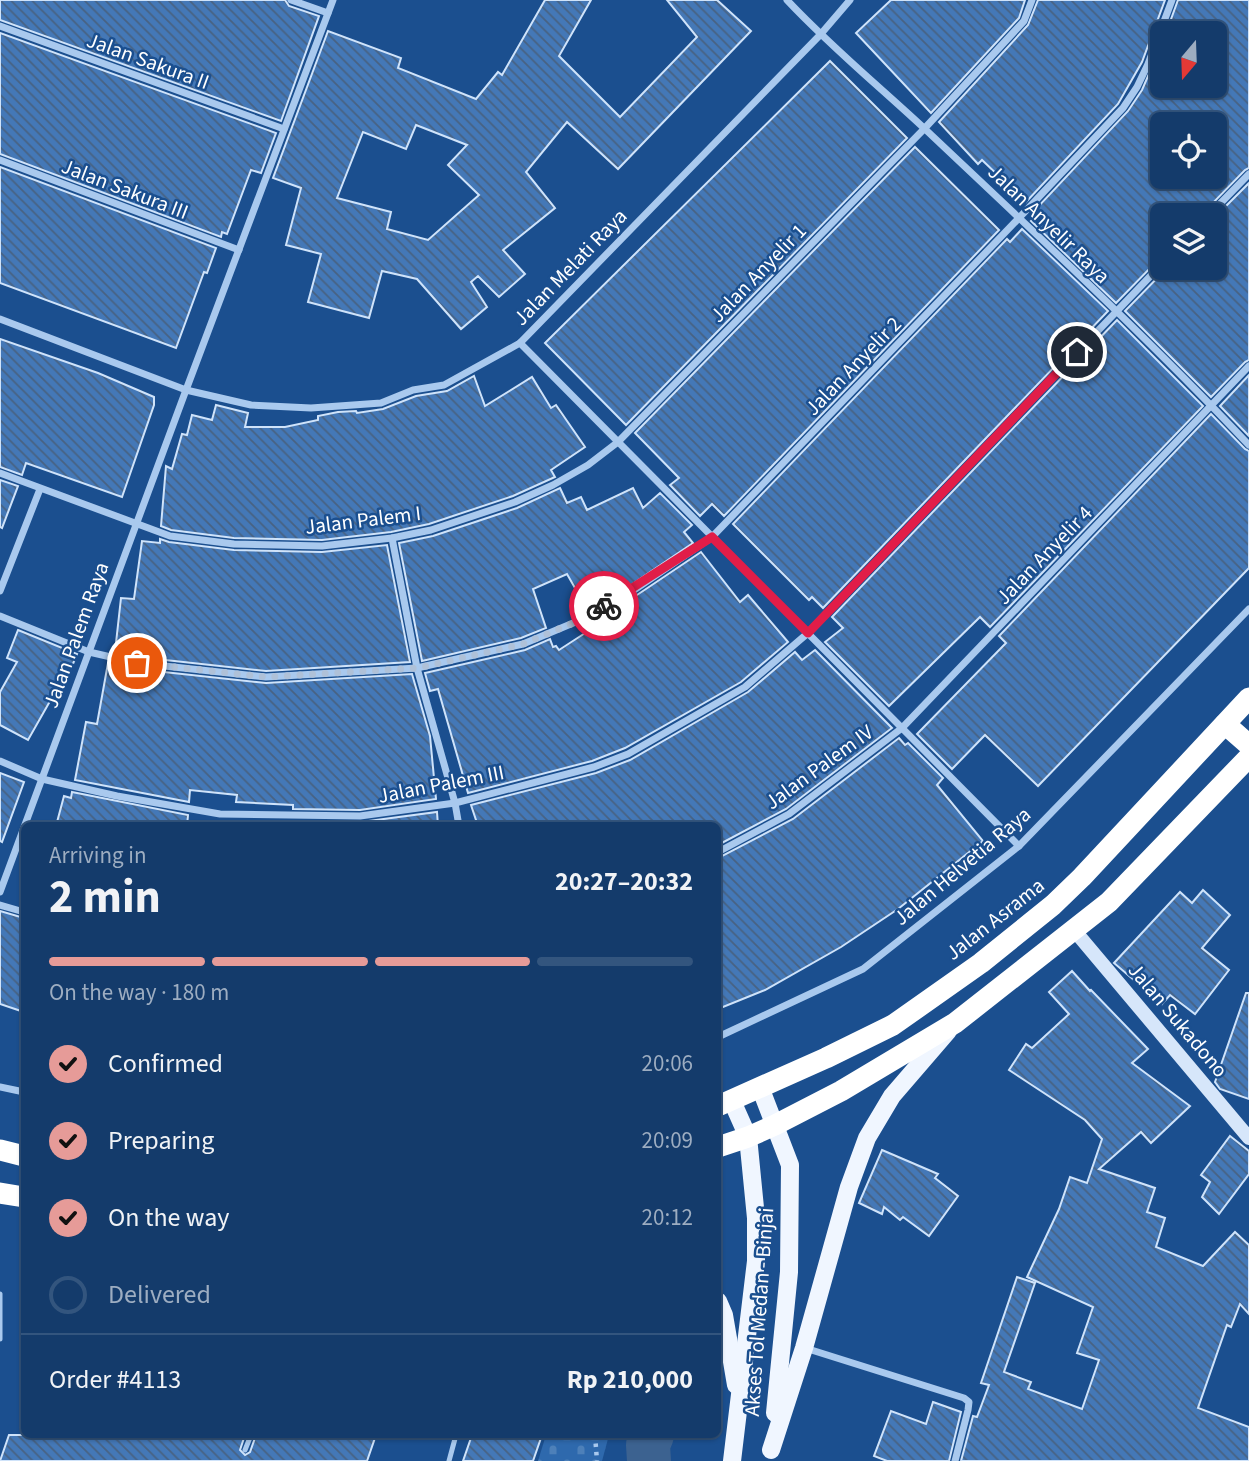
<!DOCTYPE html>
<meta charset="utf-8">
<style>
:root{--surface:#143b6b;--page:#1d4271;--text:#f1f3f6;--muted:#9dadc1;--line:#33557e;--accent:#e69b98}
body{margin:0;font-family:"Source Sans 3",sans-serif;background:var(--page);color:var(--text);height:100vh;display:flex;flex-direction:column;font-size:26px;white-space:nowrap}
*{box-sizing:border-box;margin:0}
p{font-size:23px;color:var(--muted)}
.icon{flex:none;width:38px;height:38px;fill:none;stroke:currentColor;stroke-width:2;stroke-linecap:round;stroke-linejoin:round}
.map{position:relative;flex:1;overflow:hidden}
.side{position:absolute;left:21px;top:822px;width:700px;height:616px;display:flex;flex-direction:column;background:var(--surface);border-radius:10px;box-shadow:0 2px 5px #0004,0 0 0 2px var(--line)}
.side>*{flex:none}
.needle{width:46px;rotate:199deg}
.fabs{position:absolute;left:1150px;top:21px;display:grid;gap:14px}
.fabs a{display:grid;place-items:center;width:77px;height:77px;border-radius:10px;background:var(--surface);box-shadow:0 2px 5px #0004,0 0 0 2px var(--line);font-size:35px}
.pin{position:absolute;display:grid;place-items:center;width:60px;height:60px;color:#fff;margin:-30px;border:4px solid #fff;border-radius:50%;box-shadow:0 2px 7px #0007}
.courier{position:absolute;display:grid;place-items:center;width:70px;height:70px;margin:-35px;border:5px solid #e11d48;border-radius:50%;background:#fff;color:#222;box-shadow:0 2px 9px #0007}
.head em{font-style:normal;font-weight:700}
.head div{display:flex;flex-direction:column-reverse}
.head{display:flex;align-items:center;justify-content:space-between;height:119px;padding:0 28px}
h1{font-size:46px;font-weight:700;line-height:52px}
.bar{display:grid;grid-template-columns:repeat(4,1fr);gap:10px 7px;align-content:center;height:84px;padding:0 28px}
.bar i{height:9px;border-radius:5px;background:var(--line)}
.bar .selected{background:var(--accent)}
.bar p{grid-column:span 4}
.line{display:flex;align-items:center;gap:18px;padding:0 28px;border-top:2px solid var(--line)}
.line div{flex:1}
ol{padding:0 28px;list-style:none}
li{display:flex;align-items:center;gap:21px;height:77px}
li p{margin-inline-start:auto}
li .icon{padding:7px;border-radius:50%;background:var(--accent);color:#111;stroke-width:4}
li:last-child{color:var(--muted)}
li i{width:38px;height:38px;border:4px solid var(--line);border-radius:50%}
.map>svg:first-child{display:block}
.cemetery{fill:url(#cemetery-stones)}
.lines{fill:none;stroke-linecap:round;stroke-linejoin:round}
.river{stroke:#3c6290;stroke-width:44}
.building{fill:url(#building-back-hatch);stroke:#cfe3fa;stroke-width:2;fill-rule:evenodd}
.path{stroke:#a9c9ee;stroke-width:4.5;stroke-dasharray:3.5 5;stroke-linecap:butt}
.lane{stroke:#a9c9ee;stroke-width:5}
.street{stroke:#a9c9ee;stroke-width:7}
.secondary{stroke:#d6e6fa;stroke-width:14}
.primary{stroke:#f0f6ff;stroke-width:18}
.highway{stroke:#fff;stroke-width:21}
.done{stroke:#afc1d8;stroke-width:7;stroke-dasharray:0 12.6}
.route{stroke:#e11d48;stroke-width:9}
.labels{text-anchor:middle;stroke-width:5;stroke-linejoin:round;paint-order:stroke}
.street-label{font-size:21px;fill:#fff;stroke:#1b4f8f}
</style>
<div class="map">
<svg width="1249" height="1461" viewBox="0 0 1249 1461">
<defs>
<pattern id="cemetery-stones" width="16" height="16" patternUnits="userSpaceOnUse" patternTransform="scale(1.75)"><rect width="16" height="16" fill="#2e69ad"/><path d="M2 7V4a2 2 0 0 1 4 0v3zM10 15v-3a2 2 0 0 1 4 0v3z" fill="#4d80b9"/></pattern>
<pattern id="building-back-hatch" width="6" height="6" patternUnits="userSpaceOnUse" patternTransform="scale(1.75)"><rect width="6" height="6" fill="#4478b7"/><path d="M-1 5l2 2M0 0l6 6M5-1l2 2" fill="none" stroke="#486282"/></pattern>
</defs>
<rect width="100%" height="100%" fill="#1b4f8f"/>
<polygon class="cemetery" points="546,1435 609,1435 602,1461 538,1461"/>
<g class="lines">
<polyline class="river" points="649,1461 648,1445 652,1435"/>
</g>
<g class="building">
<polygon points="0,0 285,0 289,6 319,16 281,121 0,20"/>
<path d="M545 0H591L559 56 620 117 697 37 667 0H717L751 31 618 169 567 122 526 172 555 208 503 250 525 274 499 297 478 276 471 282 487 307 461 329 417 279 382 271 369 318 308 302 321 254 286 245 301 188 273 178 328 31 401 58 398 68 476 99 498 72 502 75ZM416 125 467 145 448 165 479 195 428 240 387 229 391 212 337 198 363 132 406 149Z"/>
<polygon points="891,0 1025,0 1019,18 931,113 856,33"/>
<polygon points="1038,0 1165,0 1142,62 1118,104 1026,202 982,160 978,164 939,122 1028,25"/>
<path d="M1178 0H1249V168L1245 170 1205 211 1203 215H1162V258L1158 260 1116 303 1031 221 1038 214 1034 211 1128 111 1142 90 1162 44V86H1214V33H1166ZM1162 124H1214V177H1162Z"/>
<polygon points="0,33 276,133 261,173 251,170 227,234 222,232 221,237 0,154"/>
<polygon points="830,61 907,138 626,425 545,343"/>
<polygon points="915,147 999,230 724,516 712,504 700,516 670,485 679,478 635,433"/>
<polygon points="0,167 216,248 207,273 204,272 176,348 0,283"/>
<polygon points="1249,183 1249,360 1245,362 1211,397 1125,311 1167,268 1178,268 1183,273 1188,268 1214,268 1214,218"/>
<polygon points="1022,229 1108,311 823,608 812,597 809,600 733,524 1007,239 1010,242"/>
<polygon points="1117,320 1203,406 990,627 980,617 889,706 825,642 843,628 832,617"/>
<polygon points="0,339 98,373 154,397 154,405 122,497 26,463 22,475 0,467"/>
<polygon points="1249,375 1249,436 1220,406"/>
<polygon points="474,376 485,406 532,377 551,408 556,405 585,447 551,470 555,477 513,496 429,524 391,532 322,540 234,538 171,530 161,526 166,466 172,469 182,434 187,435 192,415 212,420 216,405 248,413 245,427 285,427 318,420 318,416 338,412 356,411 357,413 383,409 416,396 447,391"/>
<polygon points="1211,414 1245,449 1249,451 1249,568 1038,786 985,735 952,769 917,734 1006,643 999,636"/>
<polygon points="0,480 18,486 2,528 0,527"/>
<polygon points="560,488 567,503 581,497 587,510 633,488 643,508 660,493 692,525 684,532 693,543 631,585 587,609 567,574 533,589 546,628 521,638 422,661 399,543 433,536 517,508"/>
<polygon points="160,539 169,542 234,550 322,552 387,545 410,662 266,671 138,657 115,652 121,598 134,599 142,541 160,543"/>
<polygon points="701,552 740,602 748,595 788,642 741,682 625,748 592,761 468,793 438,689 430,691 425,673 525,650 550,639 553,647 556,646 559,650 596,626 593,620 637,595"/>
<polygon points="18,630 77,654 66,681 62,680 28,740 0,725 0,692 17,662 7,658"/>
<polygon points="815,650 892,728 786,809 718,845 718,826 478,826 471,805 596,773 630,760 748,692 795,652 802,660"/>
<polygon points="108,663 136,669 266,683 412,674 430,736 436,799 360,810 293,809 293,805 236,802 237,795 190,790 189,802 75,780 86,722 97,724"/>
<polygon points="899,738 905,745 908,743 943,778 937,785 983,841 898,909 841,947 765,990 718,1009 718,858 793,819"/>
<polygon points="0,773 24,782 2,842 0,841"/>
<polygon points="72,792 188,815 187,826 56,826 64,796 71,798"/>
<polygon points="437,812 438,826 335,826 335,822 361,822"/>
<polygon points="1203,890 1230,915 1202,948 1229,970 1195,1014 1170,995 1162,1004 1114,963 1180,892 1192,903"/>
<polygon points="0,911 24,918 24,1012 0,1004"/>
<polygon points="1072,971 1090,991 1091,990 1148,1049 1132,1063 1190,1106 1151,1143 1141,1132 1099,1169 1155,1188 1147,1212 1165,1218 1156,1247 1203,1266 1235,1232 1249,1245 1249,1314 1240,1304 1231,1327 1227,1325 1198,1408 1249,1427 1249,1461 961,1461 973,1416 977,1417 989,1385 981,1383 1017,1277 1035,1283 1004,1372 1031,1382 1028,1389 1082,1409 1099,1360 1077,1353 1093,1307 1027,1277 1059,1209 1070,1177 1087,1183 1102,1139 1085,1120 1009,1070 1026,1044 1032,1048 1069,1014 1049,992"/>
<polygon points="1246,993 1249,993 1249,1099 1220,1089 1215,1082"/>
<polygon points="1230,1136 1249,1151 1249,1174 1219,1214 1202,1197 1210,1182 1201,1175"/>
<polygon points="882,1150 938,1174 935,1178 958,1196 929,1236 903,1217 900,1220 884,1207 882,1214 859,1203"/>
<polygon points="933,1402 961,1412 949,1461 887,1461 874,1456 891,1411 926,1424"/>
<polygon points="9,1435 245,1435 240,1450 245,1455 250,1452 256,1435 376,1435 367,1461 0,1461"/>
<polygon points="472,1435 542,1435 533,1461 463,1461"/>
</g>
<g class="lines">
<polyline class="path" points="595,1435 597,1461"/>
<g class="lane">
<polyline points="0,1294 0,1339"/>
<polyline points="245,1450 251,1435"/>
<polyline points="449,1461 456,1435"/>
</g>
<g class="street">
<polyline points="291,0 328,13"/>
<path d="M787 0C831 47 880 87 926 130 1035 233 1146 336 1249 445"/>
<polyline points="0,26 284,129"/>
<polyline points="0,160 239,250"/>
<polyline points="1209,215 1249,174"/>
<polyline points="0,319 186,390 251,405 311,408 381,403 413,390 444,385 520,343 820,35 850,0"/>
<polyline points="520,343 1019,846"/>
<polyline points="0,473 170,536 234,544 322,546 392,538 431,530 515,502 553,485 588,465 618,442 924,129 1024,21 1032,0"/>
<polyline points="392,538 417,668 455,803 459,826"/>
<polyline points="0,591 40,489"/>
<polyline points="0,616 89,652 137,663 266,677 417,668 523,644 578,621 634,590 712,537 1018,219 1123,108 1137,87 1148,64 1172,0"/>
<polyline points="0,761 42,779 117,796 220,814 360,816 455,803 594,767 628,754 745,687 808,633 1162,264"/>
<polyline points="718,852 789,814 902,728 1249,366"/>
<polyline points="0,892 186,390 333,0"/>
<polyline points="0,905 24,912"/>
<polyline points="718,1037 863,969 1019,846 1249,609"/>
<polyline points="0,1087 24,1092"/>
<polyline points="805,1348 964,1398 969,1402 968,1410 955,1461"/>
</g>
<polyline class="secondary" points="1074,930 1249,1138"/>
<g class="primary">
<polyline points="760,1087 790,1165 789,1272 775,1413"/>
<polyline points="732,1101 748,1137 756,1218 756,1261 732,1461"/>
<polyline points="718,1301 724,1315 736,1385"/>
<polyline points="771,1450 804,1348 849,1187 867,1138 892,1096 948,1031"/>
</g>
<g class="highway">
<polyline points="1225,724 1249,745"/>
<polyline points="718,1106 826,1058 893,1025 981,963 1053,905 1082,877 1249,698"/>
<polyline points="718,1147 748,1137 775,1125 841,1091 955,1023 1109,902 1249,757"/>
<polyline points="0,1150 24,1156"/>
<polyline points="0,1193 24,1197"/>
</g>
</g>
<g class="lines">
<polyline class="done" points="137,663 266,677 418,668 523,644 578,621 604,606"/>
<polyline class="route" points="604,606 712,537 808,633 1077,352"/>
</g>
<g class="labels">
<g class="street-label">
<text transform="translate(148 61) rotate(20)" y="7">Jalan Sakura II</text>
<text transform="translate(125 189) rotate(21)" y="7">Jalan Sakura III</text>
<text transform="translate(1049 224) rotate(44)" y="7">Jalan Anyelir Raya</text>
<text transform="translate(570 267) rotate(-46)" y="7">Jalan Melati Raya</text>
<text transform="translate(758 273) rotate(-46)" y="7">Jalan Anyelir 1</text>
<text transform="translate(853 366) rotate(-46)" y="7">Jalan Anyelir 2</text>
<text transform="translate(363 520) rotate(-7)" y="7">Jalan Palem I</text>
<text transform="translate(1044 555) rotate(-46)" y="7">Jalan Anyelir 4</text>
<text transform="translate(76 635) rotate(-70)" y="7">Jalan Palem Raya</text>
<text transform="translate(819 767) rotate(-36)" y="7">Jalan Palem IV</text>
<text transform="translate(441 784) rotate(-11)" y="7">Jalan Palem III</text>
<text transform="translate(962 866) rotate(-40)" y="7">Jalan Helvetia Raya</text>
<text transform="translate(995 919) rotate(-38)" y="7">Jalan Asrama</text>
<text transform="translate(1178 1020) rotate(50)" y="7">Jalan Sukadono</text>
<text transform="translate(759 1312) rotate(-86)" y="7">Akses Tol Medan - Binjai</text>
</g>
</g>
</svg>
<div class="fabs">
<a><svg class="needle" viewBox="-14 -14 28 28"><path d="M0-13l5 13h-10z" fill="#e53935"/><path d="M0 13l5-13h-10z" fill="#9dadc1"/></svg></a>
<a><svg class="icon" aria-label="locate" viewBox="0 0 24 24"><circle cx="12" cy="12" r="6"/><path d="M12 2v4M12 18v4M2 12h4M18 12h4"/></svg></a>
<a><svg class="icon" aria-label="layers" viewBox="0 0 24 24"><path d="M12 4l9 5-9 5-9-5zM3 14l9 5 9-5"/></svg></a>
</div>
<div class="pin" style="left:137px;top:663px;background:#ea580c"><svg class="icon" aria-label="bag" viewBox="0 0 24 24"><path d="M5 8h14l-1 12H6zM9 8a3 3 0 0 1 6 0"/></svg></div>
<div class="pin" style="left:1077px;top:352px;background:#1f2937"><svg class="icon" aria-label="home" viewBox="0 0 24 24"><path d="M3 11l9-7 9 7M6 9v11h12V9"/></svg></div>
<div class="courier" style="left:604px;top:606px"><svg class="icon" aria-label="bike" viewBox="0 0 24 24"><circle cx="6" cy="16" r="4"/><circle cx="18" cy="16" r="4"/><path d="M6 16l4-8h5l3 8M10 8l3 8H6M13 5h3"/></svg></div>
<section class="side">
<div class="head"><div><h1>2 min</h1><p>Arriving in</p></div><em>20:27–20:32</em></div>
<div class="bar"><i class="selected"></i><i class="selected"></i><i class="selected"></i><i></i><p>On the way · 180 m</p></div>
<ol>
<li><svg class="icon" aria-label="check" viewBox="0 0 24 24"><path d="M5 12l5 5 9-10"/></svg>Confirmed<p>20:06</p></li>
<li><svg class="icon" aria-label="check" viewBox="0 0 24 24"><path d="M5 12l5 5 9-10"/></svg>Preparing<p>20:09</p></li>
<li><svg class="icon" aria-label="check" viewBox="0 0 24 24"><path d="M5 12l5 5 9-10"/></svg>On the way<p>20:12</p></li>
<li><i></i>Delivered</li>
</ol>
<div class="line" style="height:91px"><div>Order #4113</div><b>Rp 210,000</b></div>
</section>
</div>
